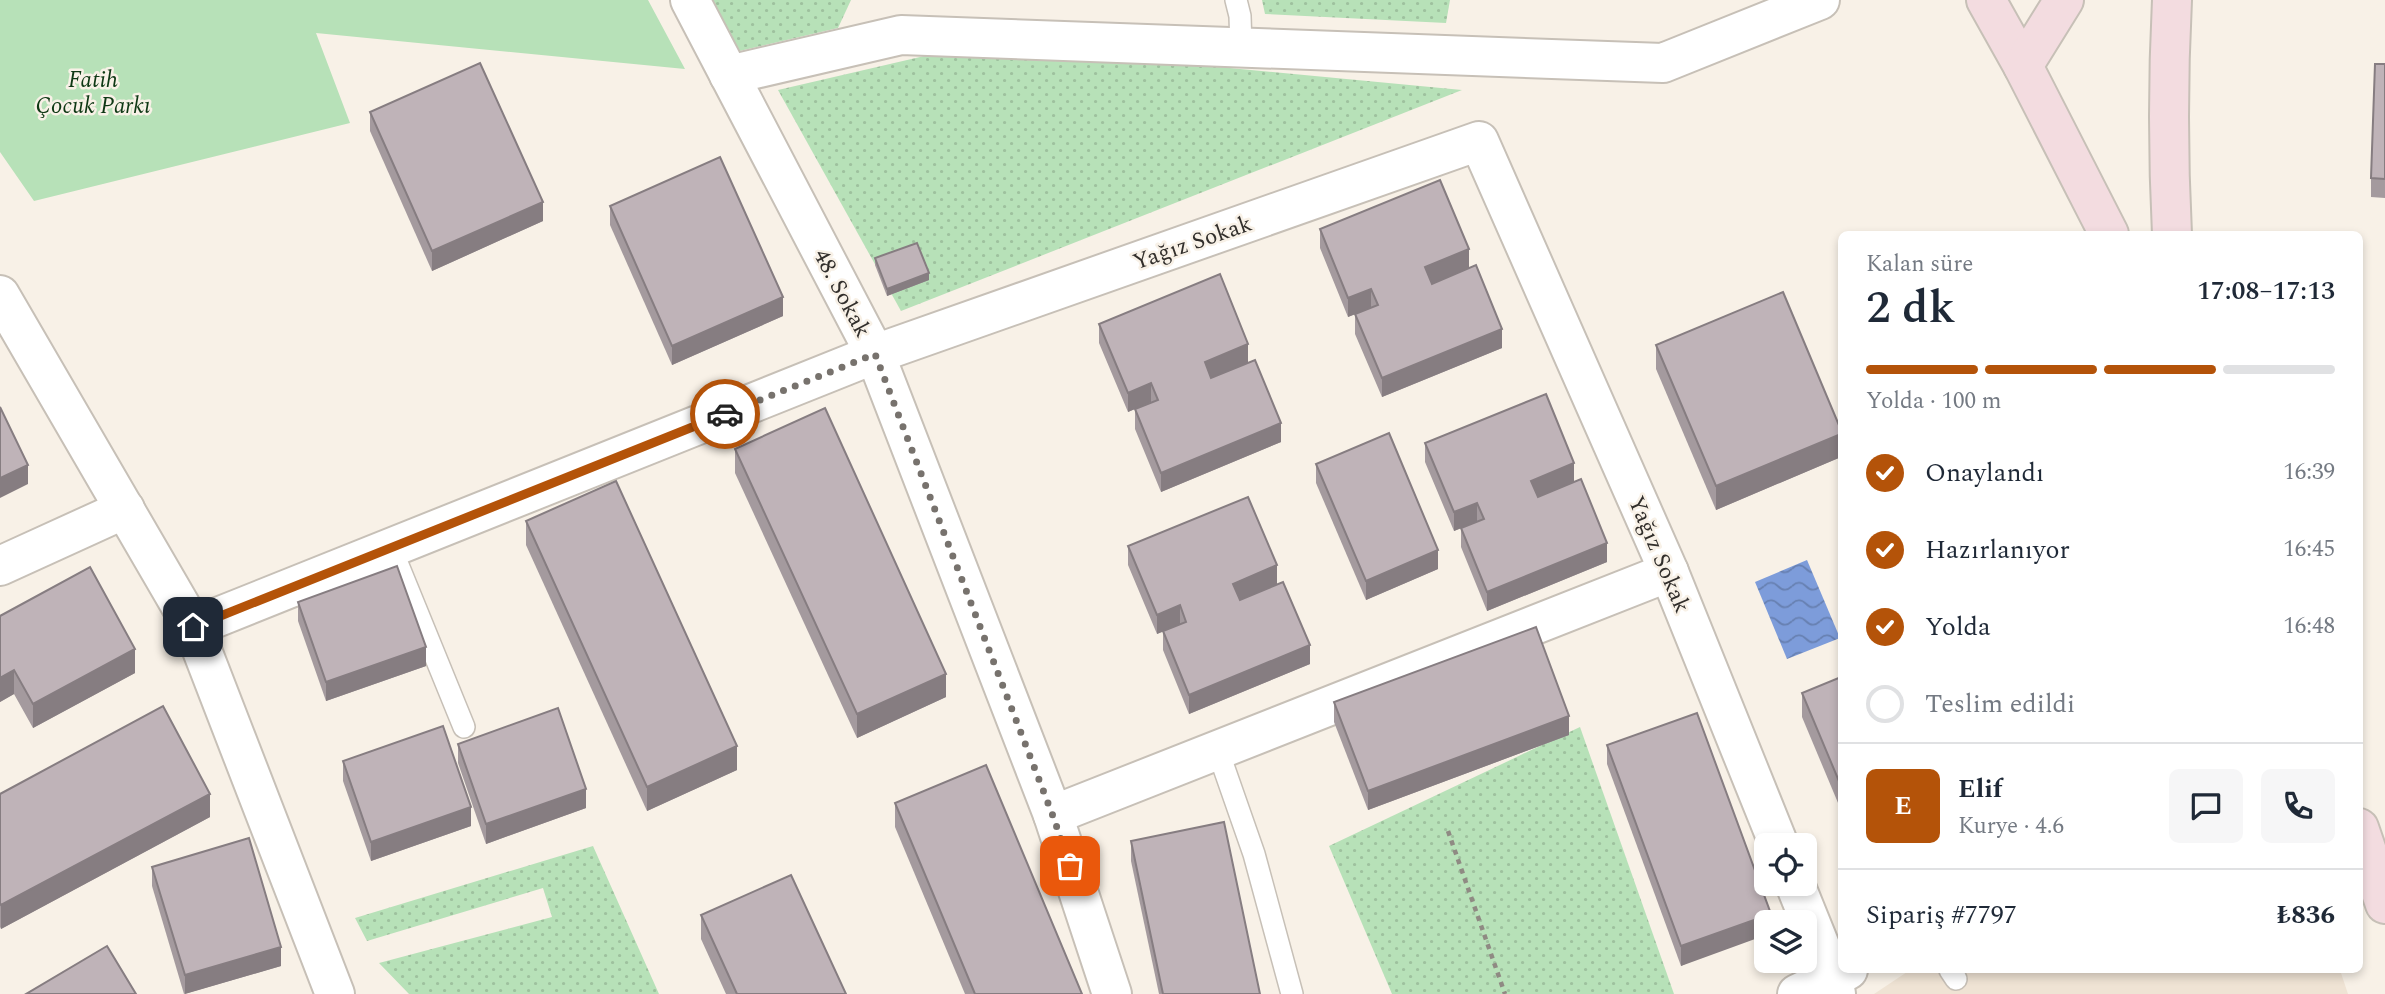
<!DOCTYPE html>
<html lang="tr">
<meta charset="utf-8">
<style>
:root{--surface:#fff;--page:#f6f6f7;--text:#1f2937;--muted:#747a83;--line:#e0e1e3;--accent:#b45309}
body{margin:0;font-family:Spectral,serif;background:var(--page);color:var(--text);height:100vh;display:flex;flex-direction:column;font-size:26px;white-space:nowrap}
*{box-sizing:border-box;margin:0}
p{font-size:23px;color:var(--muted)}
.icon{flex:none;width:38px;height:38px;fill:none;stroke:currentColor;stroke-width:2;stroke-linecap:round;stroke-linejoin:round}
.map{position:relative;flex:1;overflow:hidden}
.panel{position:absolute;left:1838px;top:231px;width:525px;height:742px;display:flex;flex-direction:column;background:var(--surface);border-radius:10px;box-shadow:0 4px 10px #0003}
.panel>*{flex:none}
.buttons{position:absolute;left:1754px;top:833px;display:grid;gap:14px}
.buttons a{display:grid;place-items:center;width:63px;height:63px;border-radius:10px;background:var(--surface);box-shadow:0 4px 10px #0003;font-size:35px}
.pin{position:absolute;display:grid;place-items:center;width:60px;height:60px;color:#fff;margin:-30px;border-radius:14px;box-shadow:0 4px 10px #0006}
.courier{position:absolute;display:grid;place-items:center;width:70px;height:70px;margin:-35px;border:5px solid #b45309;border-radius:50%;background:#fff;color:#222;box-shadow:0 2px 9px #0007}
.overview em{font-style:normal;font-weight:600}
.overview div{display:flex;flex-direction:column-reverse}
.overview{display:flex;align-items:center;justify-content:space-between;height:119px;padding:0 28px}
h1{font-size:46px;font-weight:600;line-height:52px}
.bar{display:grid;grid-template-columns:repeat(4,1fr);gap:10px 7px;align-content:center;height:84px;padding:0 28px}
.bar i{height:9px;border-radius:5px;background:var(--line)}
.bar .on{background:var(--accent)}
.bar p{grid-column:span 4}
.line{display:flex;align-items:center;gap:18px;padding:0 28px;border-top:2px solid var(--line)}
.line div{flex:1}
.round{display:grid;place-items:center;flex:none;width:74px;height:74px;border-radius:10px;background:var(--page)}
ol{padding:0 28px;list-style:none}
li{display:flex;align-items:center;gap:21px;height:77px}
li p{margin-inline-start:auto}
li .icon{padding:7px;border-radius:50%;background:var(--accent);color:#fff;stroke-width:4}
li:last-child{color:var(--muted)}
li i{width:38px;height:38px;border:4px solid var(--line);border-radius:50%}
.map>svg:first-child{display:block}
.built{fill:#efe3d4}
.grass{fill:url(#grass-dots)}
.green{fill:#b7e1b8}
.water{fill:url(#water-waves)}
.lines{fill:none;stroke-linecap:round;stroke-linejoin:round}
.service-casing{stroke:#c7c0b7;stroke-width:24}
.minor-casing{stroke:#c7c0b7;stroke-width:42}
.secondary-casing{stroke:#c7c0b7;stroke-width:42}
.path{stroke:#8f8a83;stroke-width:4.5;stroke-dasharray:5 5;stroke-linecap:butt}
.service{stroke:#fff;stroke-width:21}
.minor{stroke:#fff;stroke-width:38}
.secondary{stroke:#f3dce0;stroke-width:38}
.wall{fill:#a49a9e}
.shaded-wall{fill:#867d81}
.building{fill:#bfb3b8;stroke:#867d81;stroke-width:2}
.done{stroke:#77726d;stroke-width:7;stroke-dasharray:0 12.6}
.route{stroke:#b45309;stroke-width:9}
.labels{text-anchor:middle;stroke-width:5;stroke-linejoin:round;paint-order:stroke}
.park-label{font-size:23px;font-style:italic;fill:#0e3814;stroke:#f8f1e7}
.street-label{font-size:23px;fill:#312e2b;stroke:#f8f1e7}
</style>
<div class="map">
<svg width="2385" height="994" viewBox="0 0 2385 994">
<defs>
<pattern id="grass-dots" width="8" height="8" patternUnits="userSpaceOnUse" patternTransform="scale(1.75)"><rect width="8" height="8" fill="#b7e1b8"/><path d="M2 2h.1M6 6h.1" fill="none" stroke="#9ec19e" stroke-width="1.8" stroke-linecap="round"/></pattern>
<pattern id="water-waves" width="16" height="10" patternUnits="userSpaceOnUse" patternTransform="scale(1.75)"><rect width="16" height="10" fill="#7d9cda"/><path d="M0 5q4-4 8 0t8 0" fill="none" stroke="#6780b1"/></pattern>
</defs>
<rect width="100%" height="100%" fill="#f8f1e7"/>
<polygon class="built" points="1910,970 2340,970 2348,994 1874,994"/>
<g class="grass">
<polygon points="703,0 851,0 838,28 731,53"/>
<polygon points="1262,0 1450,0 1446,23 1265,14"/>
<polygon points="976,44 1462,90 901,311 778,90"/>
<polygon points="1580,727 1674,994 1392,994 1329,846"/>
<polygon points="593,846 659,994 409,994 379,963 552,917 543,888 367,941 355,918"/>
</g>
<polygon class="green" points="0,0 648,0 685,69 316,33 350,123 34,201 0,152"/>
<polygon class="water" points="1807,560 1840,638 1787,659 1755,582"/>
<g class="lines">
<g class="service-casing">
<g id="service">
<polyline points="1236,0 1240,16 1241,47"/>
<polyline points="391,548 464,727"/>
<polyline points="1218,751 1254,854 1292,994"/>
<polyline points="1950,970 1956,979"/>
</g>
</g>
<g class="minor-casing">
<g id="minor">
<polyline points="690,0 875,354 1053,815 1112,994"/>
<polyline points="729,75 901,35 1663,63 1820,0"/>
<polyline points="0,295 193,627 335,994"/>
<polyline points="0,566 125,509"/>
<polyline points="193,627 875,354 1479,141 1669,572 1779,845"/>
<polyline points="1053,815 1669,572"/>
<polyline points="1795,884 1833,978 1836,994"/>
<polyline points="1797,994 1848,970"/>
</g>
</g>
<g class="secondary-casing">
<g id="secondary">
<polyline points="1986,0 2023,66 2109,234"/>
<path d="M2172 0C2168 78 2168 156 2172 234"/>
<polyline points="2023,66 2064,0"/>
<polyline points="2359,828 2385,904"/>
</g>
</g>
<polyline class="path" points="1448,831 1505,994"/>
<use href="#service" class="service"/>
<use href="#minor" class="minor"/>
<use href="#secondary" class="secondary"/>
</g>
<g class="wall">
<polygon points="2385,64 2385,198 2371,197 2371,178"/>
<polygon points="370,112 543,221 432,271 370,131"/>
<polygon points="610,206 783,316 672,365 610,225"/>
<polygon points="1320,229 1469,268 1502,348 1382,397 1355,334 1355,314 1348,317 1320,248"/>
<polygon points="875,258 929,280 887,296 875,265"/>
<polygon points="1099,324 1248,362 1281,442 1161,492 1135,429 1135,409 1151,402 1128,412 1099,343"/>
<polygon points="1656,345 1841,430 1841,457 1716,510 1656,369"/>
<polygon points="1425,443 1574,482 1607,562 1487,611 1461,547 1461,528 1454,531 1425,462"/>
<polygon points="735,449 946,697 857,738 735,473"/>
<polygon points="1316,464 1438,569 1366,600 1316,483"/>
<polygon points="526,521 737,770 647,811 526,545"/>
<polygon points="1128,546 1277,584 1310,664 1189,714 1163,650 1163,631 1157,634 1128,565"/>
<polygon points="298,602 426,666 326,701 298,621"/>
<polygon points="0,616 135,673 33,728 14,694 0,702"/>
<polygon points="1841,677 1841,810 1802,717 1802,693"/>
<polygon points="1334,702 1569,735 1368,810 1334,722"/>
<polygon points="458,744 586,808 486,844 458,763"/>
<polygon points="1607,745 1771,922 1681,966 1607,764"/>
<polygon points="343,761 471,826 371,861 343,781"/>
<polygon points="0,794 210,817 1,929 0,927"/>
<polygon points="895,803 1082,994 965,994 895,827"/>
<polygon points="1131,841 1260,994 1159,994 1131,861"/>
<polygon points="152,867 281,966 184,994 152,886"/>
<polygon points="701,915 846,994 726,994 701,939"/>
</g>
<g class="shaded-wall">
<polygon points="543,202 543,221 432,271 432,251"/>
<polygon points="1469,249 1469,269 1425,286 1425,267"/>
<polygon points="929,273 929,280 887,296 887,289"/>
<polygon points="1371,289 1371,308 1348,317 1348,298"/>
<polygon points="783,297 783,316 672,365 672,346"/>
<polygon points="1502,329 1502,348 1382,397 1382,378"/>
<polygon points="1248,344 1248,363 1205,381 1205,362"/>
<polygon points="1151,383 1151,402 1128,412 1128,393"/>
<polygon points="1281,423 1281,442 1161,492 1161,473"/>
<polygon points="1841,434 1841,457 1716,510 1716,486"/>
<polygon points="1574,463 1574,482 1531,500 1531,481"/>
<polygon points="28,465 28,484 0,498 0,478"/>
<polygon points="1477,503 1477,522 1454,531 1454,512"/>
<polygon points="1607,543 1607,562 1487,611 1487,592"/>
<polygon points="1438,550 1438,569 1366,600 1366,581"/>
<polygon points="1277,565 1277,585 1233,603 1233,584"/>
<polygon points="1180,605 1180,625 1157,634 1157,615"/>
<polygon points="1310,645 1310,664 1189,714 1189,695"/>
<polygon points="426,647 426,666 326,701 326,682"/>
<polygon points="135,649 135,673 33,728 33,704"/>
<polygon points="14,670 14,694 0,702 0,678"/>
<polygon points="946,674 946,697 857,738 857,714"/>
<polygon points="1569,716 1569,735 1368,810 1368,791"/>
<polygon points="737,746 737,770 647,811 647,787"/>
<polygon points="586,789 586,808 486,844 486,824"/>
<polygon points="210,794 210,817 1,929 1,905"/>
<polygon points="471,807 471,826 371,861 371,842"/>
<polygon points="1771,914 1771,922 1766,922 1766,935 1681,966 1681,946"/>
<polygon points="281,947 281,966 185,994 185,975"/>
</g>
<g class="building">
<polygon points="480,63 543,202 432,251 370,112"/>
<polygon points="2375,64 2385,64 2385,179 2371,178"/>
<polygon points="720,157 783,297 672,346 610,206"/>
<polygon points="1440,180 1469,249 1425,267 1432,284 1476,265 1502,329 1382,378 1355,314 1378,305 1371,289 1348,298 1320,229"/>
<polygon points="917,243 929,273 887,289 875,258"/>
<polygon points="1220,274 1248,344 1205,362 1211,378 1255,360 1281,423 1161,473 1135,409 1158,400 1151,383 1128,393 1099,324"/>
<polygon points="1783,292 1841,430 1841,434 1716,486 1656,345"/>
<polygon points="1546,394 1574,463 1531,481 1538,497 1581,479 1607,543 1487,592 1461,528 1484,519 1477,503 1454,512 1425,443"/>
<polygon points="0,407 28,465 0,478"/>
<polygon points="825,408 946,674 857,714 735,449"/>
<polygon points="1389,433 1438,550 1366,581 1316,464"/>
<polygon points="616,481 737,746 647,787 526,521"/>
<polygon points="1248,497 1277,565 1233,584 1240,600 1283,582 1310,645 1189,695 1163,631 1186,622 1180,605 1157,615 1128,546"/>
<polygon points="397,566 426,647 326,682 298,602"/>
<polygon points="90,567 135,649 33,704 14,670 0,678 0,616"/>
<polygon points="1536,627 1569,716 1368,791 1334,702"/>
<polygon points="1841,677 1841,786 1802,693"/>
<polygon points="163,706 210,794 1,905 0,903 0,794"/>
<polygon points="558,708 586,789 486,824 458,744"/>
<polygon points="1697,713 1771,914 1681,946 1607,745"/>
<polygon points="443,726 471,807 371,842 343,761"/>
<polygon points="986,765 1082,994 975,994 895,803"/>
<polygon points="1224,822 1260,994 1163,994 1131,841"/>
<polygon points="249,838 281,947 185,975 152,867"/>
<polygon points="791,875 846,994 737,994 701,915"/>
<polygon points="107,946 136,994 26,994"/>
</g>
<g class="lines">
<polyline class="done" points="725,414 875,354 1053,816 1070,866"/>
<polyline class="route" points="193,627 725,414"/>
</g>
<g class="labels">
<g class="park-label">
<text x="93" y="87">Fatih<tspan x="93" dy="26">Çocuk Parkı</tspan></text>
</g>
<g class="street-label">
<text transform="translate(1192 242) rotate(-19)" y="8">Yağız Sokak</text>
<text transform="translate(843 293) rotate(62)" y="8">48. Sokak</text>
<text transform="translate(1660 554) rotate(67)" y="8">Yağız Sokak</text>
</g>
</g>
</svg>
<div class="buttons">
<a><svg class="icon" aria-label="locate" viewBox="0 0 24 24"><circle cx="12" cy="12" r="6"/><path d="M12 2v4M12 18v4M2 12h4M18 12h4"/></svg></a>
<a><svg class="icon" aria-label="layers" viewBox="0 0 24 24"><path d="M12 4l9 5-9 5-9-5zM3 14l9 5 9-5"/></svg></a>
</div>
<div class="pin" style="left:1070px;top:866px;background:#ea580c"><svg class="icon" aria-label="bag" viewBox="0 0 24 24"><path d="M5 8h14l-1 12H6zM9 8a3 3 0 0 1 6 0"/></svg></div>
<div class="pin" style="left:193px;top:627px;background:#1f2937"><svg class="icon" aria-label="home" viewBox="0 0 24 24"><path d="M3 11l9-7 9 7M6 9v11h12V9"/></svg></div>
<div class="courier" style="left:725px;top:414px"><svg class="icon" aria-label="car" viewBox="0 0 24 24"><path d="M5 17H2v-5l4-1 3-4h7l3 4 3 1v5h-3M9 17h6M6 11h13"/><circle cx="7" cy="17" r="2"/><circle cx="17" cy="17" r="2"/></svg></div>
<section class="panel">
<div class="overview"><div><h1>2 dk</h1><p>Kalan süre</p></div><em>17:08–17:13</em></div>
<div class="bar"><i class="on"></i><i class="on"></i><i class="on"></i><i></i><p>Yolda · 100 m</p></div>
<ol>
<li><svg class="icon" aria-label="check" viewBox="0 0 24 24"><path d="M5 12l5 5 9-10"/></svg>Onaylandı<p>16:39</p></li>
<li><svg class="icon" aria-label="check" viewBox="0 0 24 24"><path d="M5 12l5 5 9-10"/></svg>Hazırlanıyor<p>16:45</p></li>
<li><svg class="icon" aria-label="check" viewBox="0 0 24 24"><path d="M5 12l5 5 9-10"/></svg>Yolda<p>16:48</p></li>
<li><i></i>Teslim edildi</li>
</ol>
<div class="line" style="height:126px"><b class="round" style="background:var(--accent);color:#fff">E</b><div><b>Elif</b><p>Kurye · 4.6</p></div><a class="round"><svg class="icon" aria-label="chat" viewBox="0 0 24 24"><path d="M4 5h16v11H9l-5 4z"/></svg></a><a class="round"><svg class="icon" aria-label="phone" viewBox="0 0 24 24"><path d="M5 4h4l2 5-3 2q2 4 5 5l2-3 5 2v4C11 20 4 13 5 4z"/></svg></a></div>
<div class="line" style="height:91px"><div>Sipariş #7797</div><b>₺836</b></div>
</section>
</div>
